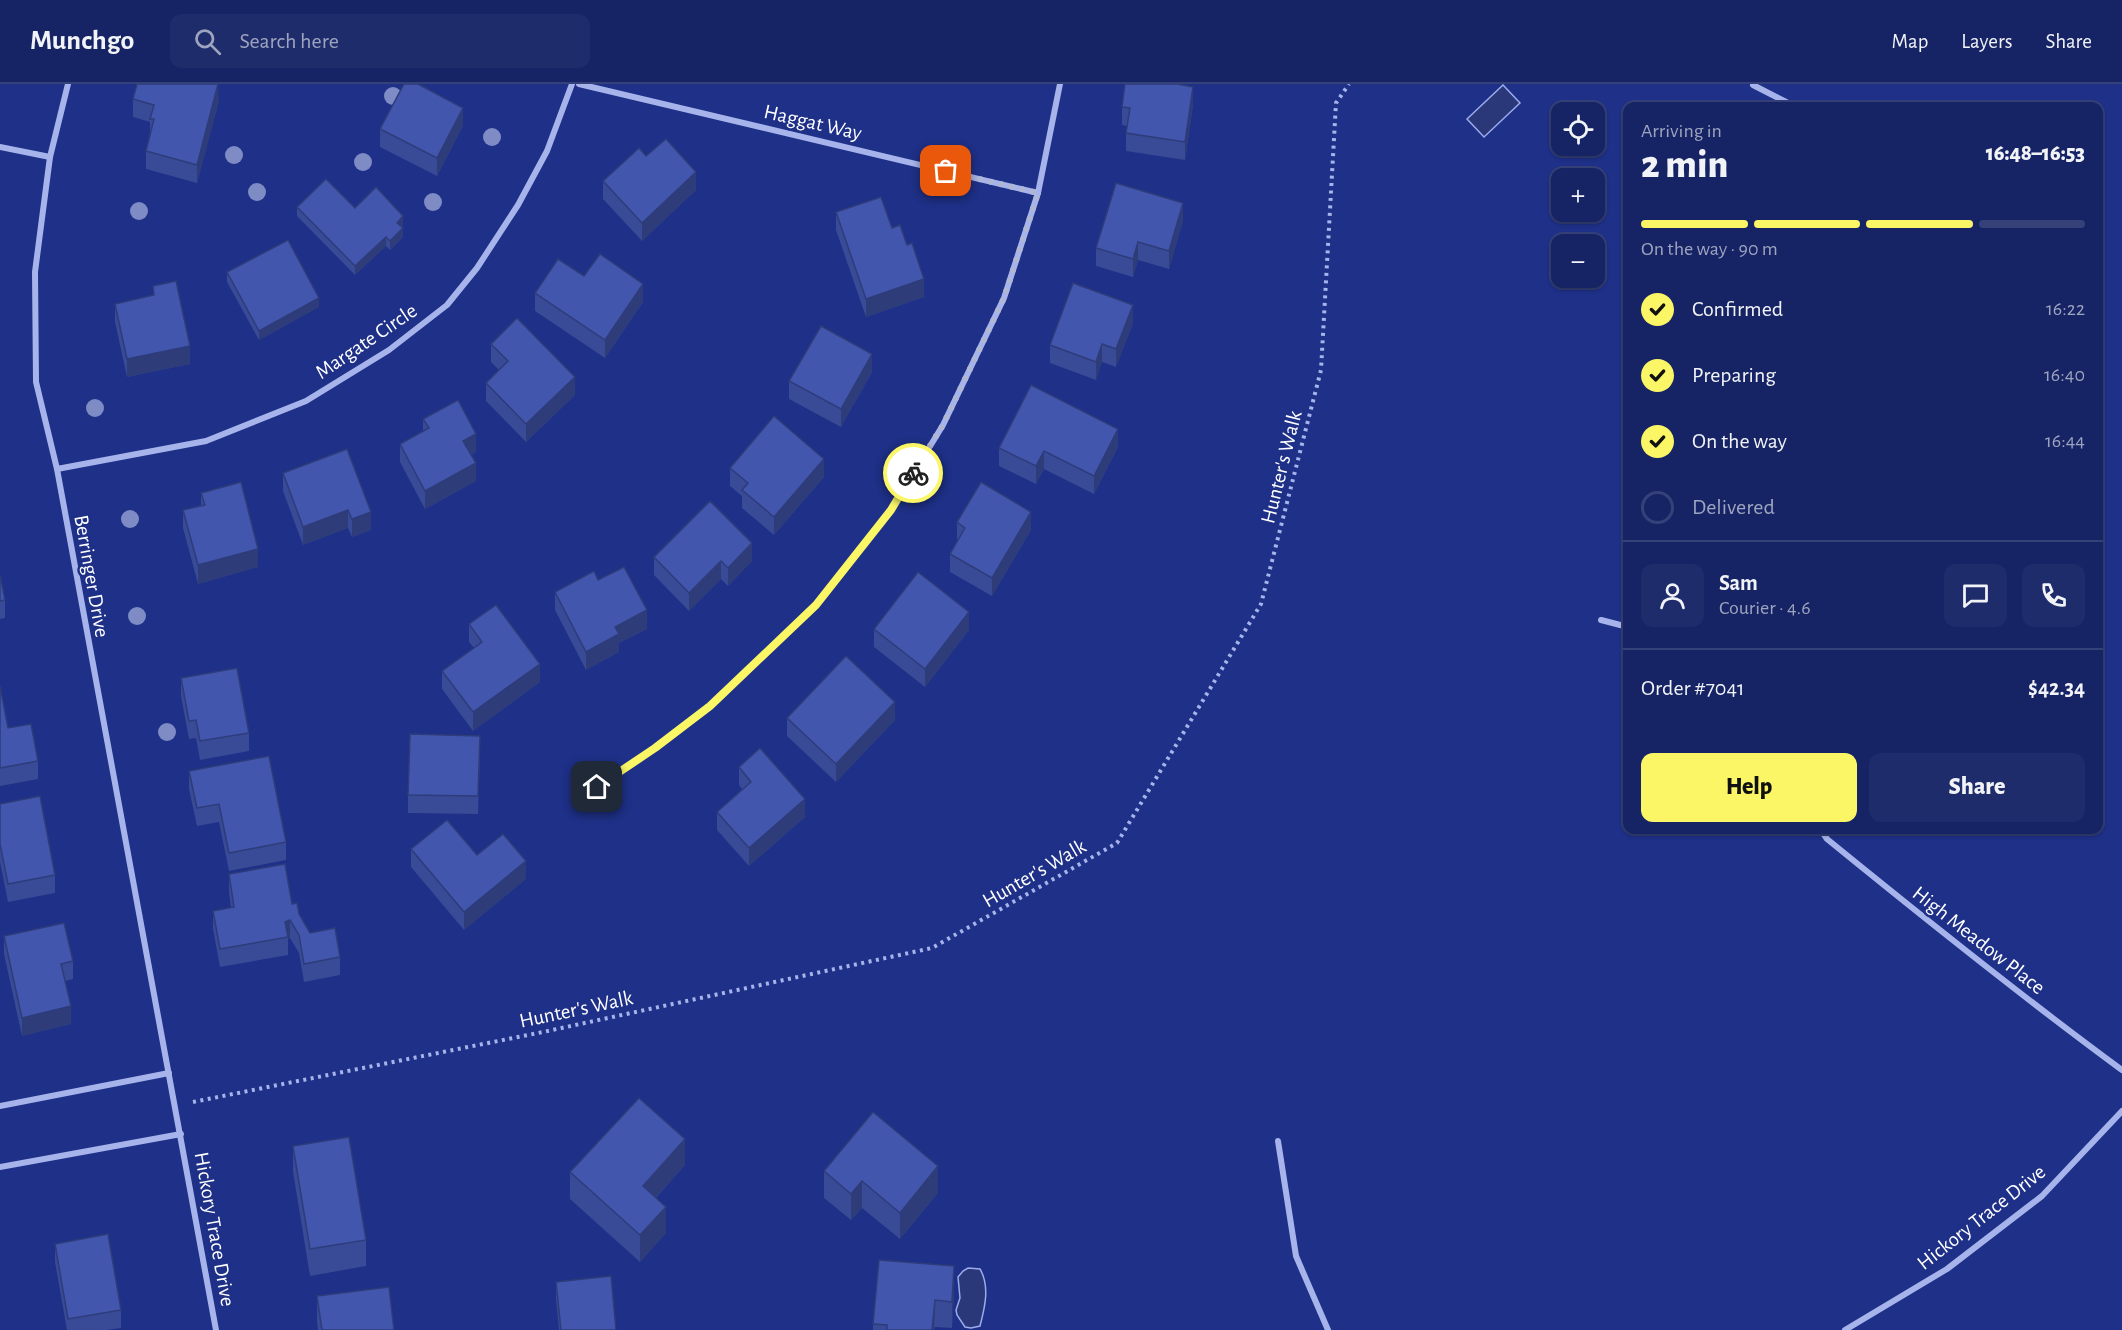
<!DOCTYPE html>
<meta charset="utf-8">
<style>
:root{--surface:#162465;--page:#1f2c6b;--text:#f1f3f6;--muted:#9ea4bf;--line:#354179;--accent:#faf666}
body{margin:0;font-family:"Alegreya Sans",sans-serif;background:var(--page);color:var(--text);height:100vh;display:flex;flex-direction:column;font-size:22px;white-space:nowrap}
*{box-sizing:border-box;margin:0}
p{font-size:20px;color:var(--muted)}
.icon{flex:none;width:33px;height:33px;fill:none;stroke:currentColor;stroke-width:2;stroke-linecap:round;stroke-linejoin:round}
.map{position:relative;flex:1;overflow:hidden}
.sheet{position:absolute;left:1623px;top:18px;width:480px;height:732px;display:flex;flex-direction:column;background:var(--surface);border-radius:12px;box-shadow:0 2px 4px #0004,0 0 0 2px var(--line)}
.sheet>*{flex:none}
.fabs{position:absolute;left:1551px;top:18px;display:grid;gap:12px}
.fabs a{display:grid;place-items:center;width:54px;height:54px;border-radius:12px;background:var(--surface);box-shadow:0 2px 4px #0004,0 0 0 2px var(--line);font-size:30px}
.pin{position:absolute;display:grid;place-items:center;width:51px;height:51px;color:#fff;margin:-26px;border-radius:12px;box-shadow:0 3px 9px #0006}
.courier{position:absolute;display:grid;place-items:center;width:60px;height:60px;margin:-30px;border:4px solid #faf666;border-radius:50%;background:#fff;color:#222;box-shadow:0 2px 8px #0007}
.head em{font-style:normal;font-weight:800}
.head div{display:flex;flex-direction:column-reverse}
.head{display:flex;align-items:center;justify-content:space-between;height:102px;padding:0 18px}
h1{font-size:39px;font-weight:800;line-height:45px}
.bar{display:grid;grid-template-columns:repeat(4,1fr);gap:9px 6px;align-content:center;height:72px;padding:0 18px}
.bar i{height:8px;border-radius:4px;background:var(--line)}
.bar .selected{background:var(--accent)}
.bar p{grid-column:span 4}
.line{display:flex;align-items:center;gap:15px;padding:0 18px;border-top:2px solid var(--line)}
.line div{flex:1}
.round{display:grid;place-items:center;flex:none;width:63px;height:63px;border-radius:12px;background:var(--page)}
ol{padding:0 18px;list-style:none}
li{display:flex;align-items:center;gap:18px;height:66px}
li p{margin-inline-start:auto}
li .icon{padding:6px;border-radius:50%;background:var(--accent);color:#111;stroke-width:4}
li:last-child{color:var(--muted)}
li i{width:33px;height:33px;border:3px solid var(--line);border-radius:50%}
.button{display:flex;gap:12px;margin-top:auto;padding:12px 18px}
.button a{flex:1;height:69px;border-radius:12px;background:var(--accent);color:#111;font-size:24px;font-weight:800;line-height:69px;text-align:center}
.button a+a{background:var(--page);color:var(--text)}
header{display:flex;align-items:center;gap:36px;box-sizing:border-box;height:84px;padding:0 30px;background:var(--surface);border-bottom:2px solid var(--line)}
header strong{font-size:28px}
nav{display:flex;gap:33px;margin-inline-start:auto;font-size:21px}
.search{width:420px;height:54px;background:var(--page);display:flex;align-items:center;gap:15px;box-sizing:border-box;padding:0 21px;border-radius:12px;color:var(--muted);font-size:22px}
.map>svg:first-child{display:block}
.water{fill:#2a387a;stroke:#9babed;stroke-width:1.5}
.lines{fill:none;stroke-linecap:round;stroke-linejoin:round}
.path{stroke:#a7b4eb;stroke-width:4;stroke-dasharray:3 4.5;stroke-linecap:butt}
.street{stroke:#a7b4eb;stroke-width:6}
.tree{fill:#7e8bc5}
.wall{fill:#394a96}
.shaded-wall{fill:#2e3c7a}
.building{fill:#4256ae;stroke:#2e3c7a;stroke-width:1.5}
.done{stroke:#b0b7d5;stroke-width:6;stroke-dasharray:0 10.8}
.route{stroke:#faf666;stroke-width:8}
.labels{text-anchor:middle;stroke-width:5;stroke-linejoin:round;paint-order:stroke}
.street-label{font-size:21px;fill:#fff;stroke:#1e3087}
</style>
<header>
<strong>Munchgo</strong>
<div class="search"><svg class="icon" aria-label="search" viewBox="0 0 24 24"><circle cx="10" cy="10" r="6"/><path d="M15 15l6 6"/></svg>Search here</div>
<nav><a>Map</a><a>Layers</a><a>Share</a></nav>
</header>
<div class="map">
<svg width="2122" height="1246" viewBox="0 0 2122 1246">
<rect width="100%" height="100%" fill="#1e3087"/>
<g class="water">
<polygon points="1503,1 1520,19 1484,53 1467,35"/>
<path d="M968 1184 980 1185C990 1202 985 1223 980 1242L971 1244 965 1243 957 1231 956 1226 960 1214 958 1193 963 1187Z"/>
</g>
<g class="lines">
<polyline class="path" points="193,1018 543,948 932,864 1117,759 1261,520 1321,286 1336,19 1349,0"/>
<g class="street">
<polyline points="68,0 50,73 35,188 36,298 57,385 216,1246"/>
<polyline points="579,0 1038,109"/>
<polyline points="1753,1 1794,22"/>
<polyline points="0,63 50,73"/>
<polyline points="57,385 206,357 306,317 389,266 447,221 477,184 518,121 547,67 572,0"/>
<polyline points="1601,536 1628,543"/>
<polyline points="597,703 658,662 710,623 816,521 891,426 943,341 1004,214 1038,109 1060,0"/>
<path d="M1821 746 1827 755C1924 834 2021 912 2122 986"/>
<polyline points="0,1022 169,989"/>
<polyline points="1278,1057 1296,1172 1328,1246"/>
<polyline points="0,1083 181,1050"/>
<polyline points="1845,1246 1947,1185 2042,1112 2122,1027"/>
</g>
</g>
<g class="tree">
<circle cx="393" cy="12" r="9"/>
<circle cx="492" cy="53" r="9"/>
<circle cx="234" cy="71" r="9"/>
<circle cx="363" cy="78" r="9"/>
<circle cx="257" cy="108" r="9"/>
<circle cx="433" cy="118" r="9"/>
<circle cx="139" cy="127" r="9"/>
<circle cx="95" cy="324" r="9"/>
<circle cx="130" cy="435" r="9"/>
<circle cx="137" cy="532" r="9"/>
<circle cx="167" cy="648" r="9"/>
</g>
<g class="wall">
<polygon points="133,15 219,17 197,99 146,85 146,67 150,50 150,38 133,33"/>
<polygon points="1193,21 1185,76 1126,67 1126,49 1127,42 1122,41 1122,23"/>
<polygon points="463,42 437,92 380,63 380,45"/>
<polygon points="646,72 696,106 642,157 603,115 603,97"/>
<polygon points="297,123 355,124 403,142 402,143 403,153 390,166 386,162 355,191 297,132"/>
<polygon points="836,128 892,144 924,213 866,233 836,146"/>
<polygon points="1183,137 1169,185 1138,176 1133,193 1096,182 1096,164"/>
<polygon points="227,188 319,223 259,256 227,198"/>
<polygon points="584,192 643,218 605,274 535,227 535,209"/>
<polygon points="153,202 190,280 127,293 115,238 115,220 153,212"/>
<polygon points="1133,239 1116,283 1102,278 1096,296 1050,279 1050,261"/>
<polygon points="491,260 575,311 526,358 486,317 486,299 499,286 491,278"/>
<polygon points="872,288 841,343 789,315 789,297"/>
<polygon points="423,335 476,368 471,371 476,397 425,425 400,378 400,360 423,347"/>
<polygon points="1118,363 1094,410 1044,385 1036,400 999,382 999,364"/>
<polygon points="347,365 371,446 352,453 348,444 303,461 283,407 283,389"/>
<polygon points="730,384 824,393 774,451 742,424 742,412 730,402"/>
<polygon points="201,409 258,483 198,500 183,444 183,426 201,421"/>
<polygon points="957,438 1031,446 992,512 950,488 950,470 957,457"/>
<polygon points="654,473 752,477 728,502 721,495 689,527 654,491"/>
<polygon points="0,491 5,516 5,534 0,535"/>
<polygon points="598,496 647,545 619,559 619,568 586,586 555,526 555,508"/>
<polygon points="469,540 540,598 473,647 442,605 442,587 474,564 469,558"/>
<polygon points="874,545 969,546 925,603 874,563"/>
<polygon points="181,594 249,649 249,667 200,676 196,654 189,655 181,612"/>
<polygon points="0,602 8,644 38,677 38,695 0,702"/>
<polygon points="787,634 895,636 836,698 787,652"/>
<polygon points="480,670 478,730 408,729 408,711"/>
<polygon points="739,683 805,733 749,782 717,746 717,728 742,705 739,701"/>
<polygon points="189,687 286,758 286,776 229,787 219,738 197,742 189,705"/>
<polygon points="0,720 55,791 55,809 8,818 0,778"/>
<polygon points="411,765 477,771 526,795 464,846 411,783"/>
<polygon points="229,790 292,820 299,830 310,849 340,873 340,891 304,898 299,869 290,854 288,855 288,871 220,883 213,845 213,827 231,824 229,808"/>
<polygon points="4,852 73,877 73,895 65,897 71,940 22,952 4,870"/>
<polygon points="293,1062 366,1156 366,1182 310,1192 293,1088"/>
<polygon points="685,1081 656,1114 666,1149 640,1178 570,1115 570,1088"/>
<polygon points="824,1087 938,1109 900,1155 862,1124 851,1136 824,1114"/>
<polygon points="55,1160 121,1226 121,1244 107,1246 67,1246 55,1178"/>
<polygon points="556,1198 616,1246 559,1246 556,1216"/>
<polygon points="954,1209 952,1244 935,1243 934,1246 873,1246 873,1240"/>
<polygon points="317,1212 394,1246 318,1246 317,1238"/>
</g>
<g class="shaded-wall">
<polygon points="218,0 219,17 197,99 197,81"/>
<polygon points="1193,3 1193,21 1185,76 1185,58"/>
<polygon points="463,24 463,42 437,92 437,74"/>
<polygon points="696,88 696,106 642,157 642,139"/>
<polygon points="1183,119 1183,137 1169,185 1169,167"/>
<polygon points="403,132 403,142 397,148 397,139"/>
<polygon points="403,144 403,153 390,166 390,157"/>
<polygon points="386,153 386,162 355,191 355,182"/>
<polygon points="1138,158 1138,176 1133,193 1133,175"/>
<polygon points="924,195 924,213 866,233 866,215"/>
<polygon points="643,200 643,218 605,274 605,256"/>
<polygon points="319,214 319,223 259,256 259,247"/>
<polygon points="1133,221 1133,239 1116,283 1116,265"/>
<polygon points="1102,260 1102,278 1096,296 1096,278"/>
<polygon points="190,262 190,280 127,293 127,275"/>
<polygon points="872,270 872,288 841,343 841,325"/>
<polygon points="575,293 575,311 526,358 526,340"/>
<polygon points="1118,345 1118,363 1094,410 1094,392"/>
<polygon points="476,350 476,368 463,375 463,357"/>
<polygon points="1044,367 1044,385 1036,400 1036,382"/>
<polygon points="824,375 824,393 774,451 774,433"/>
<polygon points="476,379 476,397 425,425 425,407"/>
<polygon points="348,426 348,444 303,461 303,443"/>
<polygon points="371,428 371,446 352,453 352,435"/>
<polygon points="1031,428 1031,446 992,512 992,494"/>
<polygon points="752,459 752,477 728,502 728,484"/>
<polygon points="258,465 258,483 198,500 198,481"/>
<polygon points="721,477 721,495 689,527 689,509"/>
<polygon points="647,526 647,545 619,559 619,568 586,586 586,568 615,543"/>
<polygon points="969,528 969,546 925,603 925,585"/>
<polygon points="540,580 540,598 473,647 473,628"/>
<polygon points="895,618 895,636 836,698 836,680"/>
<polygon points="805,715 805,733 749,782 749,764"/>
<polygon points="526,777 526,795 464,846 464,828"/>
<polygon points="290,836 290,854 288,855 285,838"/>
<polygon points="71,922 71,940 22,952 22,934"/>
<polygon points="685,1055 685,1081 643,1128 643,1102"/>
<polygon points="938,1082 938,1109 900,1155 900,1129"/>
<polygon points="862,1097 862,1124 851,1136 851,1110"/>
<polygon points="666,1123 666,1149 640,1178 640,1151"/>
<polygon points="954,1182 954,1209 952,1244 952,1218"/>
<polygon points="935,1216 934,1246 932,1246"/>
</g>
<g class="building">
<polygon points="137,0 218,0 197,81 146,67 154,35 150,35 154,21 133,15"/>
<polygon points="404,0 418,0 463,24 437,74 380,45"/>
<polygon points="1125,0 1177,0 1193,3 1185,58 1126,49 1130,24 1122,23"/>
<polygon points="666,55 696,88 642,139 603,97 639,64 646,72"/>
<polygon points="326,95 355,124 376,103 403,132 397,139 403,144 390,157 386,153 355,182 297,123"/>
<polygon points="1116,99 1183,119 1169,167 1138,158 1133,175 1096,164"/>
<polygon points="881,113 892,144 900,141 907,161 912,159 924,195 866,215 836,128"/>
<polygon points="288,156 319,214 259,247 227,188"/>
<polygon points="600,170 643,200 605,256 535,209 558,175 584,192"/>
<polygon points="176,197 190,262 127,275 115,220 154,211 153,202"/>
<polygon points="1073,199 1133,221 1116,265 1102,260 1096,278 1050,261"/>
<polygon points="517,234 575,293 526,340 486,299 508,277 491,260"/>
<polygon points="821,242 872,270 841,325 789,297"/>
<polygon points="1031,301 1118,345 1094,392 1044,367 1036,382 999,364"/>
<polygon points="458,316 476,350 463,357 476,379 425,407 400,360 429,344 423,335"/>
<polygon points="774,332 824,375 774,433 742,406 748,399 730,384"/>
<polygon points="347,365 371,428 352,435 348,426 303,443 283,389"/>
<polygon points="241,398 258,465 198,481 183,426 205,421 201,409"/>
<polygon points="981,398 1031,428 992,494 950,470 965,444 957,438"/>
<polygon points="710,417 752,459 728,484 721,477 689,509 654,473"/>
<polygon points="624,483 647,526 615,543 619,550 586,568 555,508 594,487 598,496"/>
<polygon points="918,488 969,528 925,585 874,545"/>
<polygon points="0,491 5,516 0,517"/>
<polygon points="496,521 540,580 473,628 442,587 482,558 469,540"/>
<polygon points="846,572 895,618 836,680 787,634"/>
<polygon points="237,584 249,649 200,657 196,636 189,637 181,594"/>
<polygon points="0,602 8,644 31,640 38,677 0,684"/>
<polygon points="410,650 480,652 478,712 408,711"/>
<polygon points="760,664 805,715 749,764 717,728 751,698 739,683"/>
<polygon points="269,672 286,758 229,769 219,720 197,724 189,687"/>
<polygon points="40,712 55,791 8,800 0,760 0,720"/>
<polygon points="447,736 477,771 503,750 526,777 464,828 411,765"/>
<polygon points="285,780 292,820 297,819 299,830 310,849 335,844 340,873 304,880 299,851 290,836 285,838 288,853 220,865 213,827 234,823 229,790"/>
<polygon points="64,839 73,877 61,880 71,922 22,934 4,852"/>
<polygon points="639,1014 685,1055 643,1102 666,1123 640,1151 570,1088"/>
<polygon points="873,1028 938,1082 900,1129 862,1097 851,1110 824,1087"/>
<polygon points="349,1053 366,1156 310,1165 293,1062"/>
<polygon points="108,1150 121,1226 68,1235 55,1160"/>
<polygon points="879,1176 954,1182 952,1218 935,1216 932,1246 887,1246 887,1241 873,1240"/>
<polygon points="611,1192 616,1246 561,1246 556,1198"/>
<polygon points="389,1203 394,1246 322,1246 317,1212"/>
</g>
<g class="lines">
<polyline class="done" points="913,389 943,341 1004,214 1038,109 946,87"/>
<polyline class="route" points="597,703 655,664 710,622 816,521 891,426 913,389"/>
</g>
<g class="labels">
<g class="street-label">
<text transform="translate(813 38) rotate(13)" y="7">Haggat Way</text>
<text transform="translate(366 257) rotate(-34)" y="7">Margate Circle</text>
<text transform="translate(1281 383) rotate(-76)" y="7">Hunter's Walk</text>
<text transform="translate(92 492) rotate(80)" y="7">Berringer Drive</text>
<text transform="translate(1034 789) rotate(-30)" y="7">Hunter's Walk</text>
<text transform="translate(1979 856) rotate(38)" y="7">High Meadow Place</text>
<text transform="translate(576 925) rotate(-12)" y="7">Hunter's Walk</text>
<text transform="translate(1981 1133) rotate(-38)" y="7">Hickory Trace Drive</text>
<text transform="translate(215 1145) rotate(80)" y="7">Hickory Trace Drive</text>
</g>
</g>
</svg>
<div class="fabs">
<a><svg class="icon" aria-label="locate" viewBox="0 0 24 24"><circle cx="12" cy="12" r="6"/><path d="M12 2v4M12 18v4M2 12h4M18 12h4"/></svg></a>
<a>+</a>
<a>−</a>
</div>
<div class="pin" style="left:946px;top:87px;background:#ea580c"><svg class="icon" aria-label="bag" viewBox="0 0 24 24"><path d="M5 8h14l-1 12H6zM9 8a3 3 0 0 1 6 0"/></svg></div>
<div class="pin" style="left:597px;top:703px;background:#1f2937"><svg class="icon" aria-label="home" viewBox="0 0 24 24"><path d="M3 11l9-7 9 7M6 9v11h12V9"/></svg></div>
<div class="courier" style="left:913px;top:389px"><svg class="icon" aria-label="bike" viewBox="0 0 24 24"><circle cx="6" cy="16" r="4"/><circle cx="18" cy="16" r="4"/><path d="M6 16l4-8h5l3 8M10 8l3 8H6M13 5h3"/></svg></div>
<section class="sheet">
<div class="head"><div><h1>2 min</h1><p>Arriving in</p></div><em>16:48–16:53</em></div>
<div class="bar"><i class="selected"></i><i class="selected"></i><i class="selected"></i><i></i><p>On the way · 90 m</p></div>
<ol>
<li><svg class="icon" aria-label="check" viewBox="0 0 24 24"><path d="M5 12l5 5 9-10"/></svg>Confirmed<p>16:22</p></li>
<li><svg class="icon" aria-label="check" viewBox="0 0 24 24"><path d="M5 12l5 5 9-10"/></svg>Preparing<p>16:40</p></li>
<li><svg class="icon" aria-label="check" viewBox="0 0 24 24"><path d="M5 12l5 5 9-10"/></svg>On the way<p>16:44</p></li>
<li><i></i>Delivered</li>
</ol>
<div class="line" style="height:108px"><a class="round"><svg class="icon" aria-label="person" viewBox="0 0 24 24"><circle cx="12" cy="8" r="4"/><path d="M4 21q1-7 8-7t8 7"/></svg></a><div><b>Sam</b><p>Courier · 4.6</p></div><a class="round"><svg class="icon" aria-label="chat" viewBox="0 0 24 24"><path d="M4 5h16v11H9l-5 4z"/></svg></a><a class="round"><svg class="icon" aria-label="phone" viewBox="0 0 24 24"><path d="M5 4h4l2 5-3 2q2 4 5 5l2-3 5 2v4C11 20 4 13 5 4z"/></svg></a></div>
<div class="line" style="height:78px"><div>Order #7041</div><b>$42.34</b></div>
<div class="button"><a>Help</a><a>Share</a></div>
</section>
</div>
